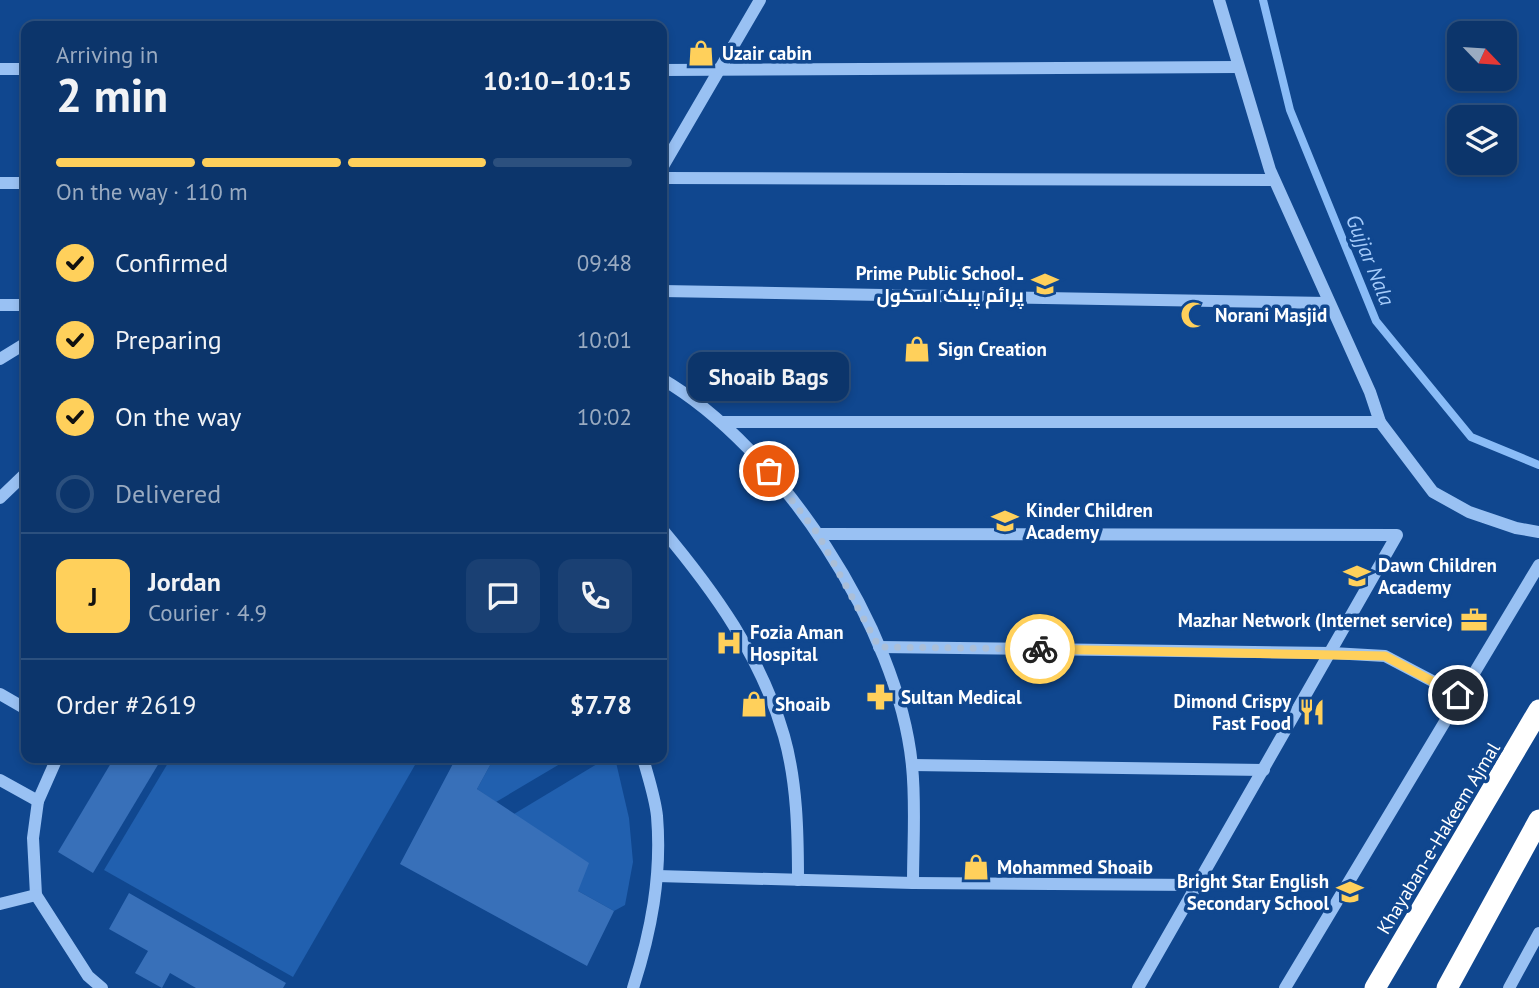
<!DOCTYPE html>
<meta charset="utf-8">
<style>
:root{--surface:#0c356b;--page:#1a4073;--text:#f1f3f6;--muted:#9aabc1;--line:#2c507e;--accent:#ffd05b}
body{margin:0;font-family:"PT Sans",Cairo,sans-serif;background:var(--page);color:var(--text);height:100vh;display:flex;flex-direction:column;font-size:26px;white-space:nowrap}
*{box-sizing:border-box;margin:0}
p{font-size:23px;color:var(--muted)}
.icon{flex:none;width:38px;height:38px;fill:none;stroke:currentColor;stroke-width:2;stroke-linecap:round;stroke-linejoin:round}
.map{position:relative;flex:1;overflow:hidden}
.details{position:absolute;left:21px;top:21px;width:646px;height:742px;display:flex;flex-direction:column;background:var(--surface);border-radius:14px;box-shadow:0 4px 10px #0003,0 0 0 2px var(--line)}
.details>*{flex:none}
.needle{width:46px;rotate:115deg}
.buttons{position:absolute;left:1447px;top:21px;display:grid;gap:14px}
.buttons a{display:grid;place-items:center;width:70px;height:70px;border-radius:14px;background:var(--surface);box-shadow:0 4px 10px #0003,0 0 0 2px var(--line);font-size:35px}
.pin{position:absolute;display:grid;place-items:center;width:60px;height:60px;color:#fff;margin:-30px;border:4px solid #fff;border-radius:50%;box-shadow:0 2px 7px #0007}
.courier{position:absolute;display:grid;place-items:center;width:70px;height:70px;margin:-35px;border:5px solid #ffd05b;border-radius:50%;background:#fff;color:#222;box-shadow:0 2px 9px #0007}
.bubble{position:absolute;height:49px;border-radius:14px;background:var(--surface);box-shadow:0 4px 10px #0003,0 0 0 2px var(--line);font-size:23px;font-weight:600;line-height:49px;text-align:center}
.summary em{font-style:normal;font-weight:600}
.summary div{display:flex;flex-direction:column-reverse}
.summary{display:flex;align-items:center;justify-content:space-between;height:119px;padding:0 35px}
h1{font-size:46px;font-weight:600;line-height:52px}
.bar{display:grid;grid-template-columns:repeat(4,1fr);gap:10px 7px;align-content:center;height:84px;padding:0 35px}
.bar i{height:9px;border-radius:5px;background:var(--line)}
.bar .on{background:var(--accent)}
.bar p{grid-column:span 4}
.line{display:flex;align-items:center;gap:18px;padding:0 35px;border-top:2px solid var(--line)}
.line div{flex:1}
.round{display:grid;place-items:center;flex:none;width:74px;height:74px;border-radius:14px;background:var(--page)}
ol{padding:0 35px;list-style:none}
li{display:flex;align-items:center;gap:21px;height:77px}
li p{margin-inline-start:auto}
li .icon{padding:7px;border-radius:50%;background:var(--accent);color:#111;stroke-width:4}
li:last-child{color:var(--muted)}
li i{width:38px;height:38px;border:4px solid var(--line);border-radius:50%}
.map>svg:first-child{display:block}
.green{fill:#2160af}
.lines{fill:none;stroke-linecap:round;stroke-linejoin:round}
.stream{stroke:#8abcf7;stroke-width:8}
.building{fill:#3870b9}
.minor{stroke:#99c1f3;stroke-width:12}
.highway{stroke:#fff;stroke-width:21}
.done{stroke:#abbfd8;stroke-width:7;stroke-dasharray:0 12.6}
.route{stroke:#ffd05b;stroke-width:9}
.labels{text-anchor:middle;stroke-width:7;stroke-linejoin:round;paint-order:stroke}
.poi-label{font-size:19px;font-weight:bold;fill:#fff;stroke:#10478f;text-anchor:start}
.street-label{font-size:19px;fill:#fff;stroke:#10478f}
.water-label{font-size:21px;font-style:italic;fill:#a5cbfa;stroke:#10478f}
</style>
<div class="map">
<svg width="1539" height="988" viewBox="0 0 1539 988">
<rect width="100%" height="100%" fill="#10478f"/>
<g class="green">
<polygon points="171,758 419,758 293,977 104,870"/>
<polygon points="494,758 570,758 496,802 477,789"/>
<polygon points="607,758 615,758 629,818 633,862 625,905 614,911 578,891 514,814"/>
</g>
<g class="lines">
<polyline class="stream" points="1263,0 1290,110 1376,321 1471,437 1539,465"/>
</g>
<g class="building">
<polygon points="114,758 162,758 93,873 58,852"/>
<polygon points="456,758 494,758 477,789 589,863 578,891 614,911 587,966 400,864"/>
<polygon points="129,893 286,983 283,988 196,988 170,973 162,988 135,973 148,951 109,929"/>
</g>
<g class="lines">
<g class="minor">
<polyline points="1219,0 1270,170 1370,392 1380,422 1433,492 1469,512 1516,528 1539,532"/>
<polyline points="0,69 26,69"/>
<polyline points="662,70 1237,67"/>
<polyline points="662,168 760,0"/>
<polyline points="662,178 1274,180"/>
<polyline points="0,183 26,183"/>
<polyline points="662,291 1327,303"/>
<polyline points="0,305 26,305"/>
<polyline points="0,359 26,343"/>
<path d="M662 379C779 447 899 629 912 766 916 804 913 844 913 883"/>
<polyline points="721,422 1380,422"/>
<polyline points="0,498 26,473"/>
<path d="M662 529C714 591 761 656 784 736 797 782 798 832 798 880"/>
<polyline points="818,534 1397,535 1138,988"/>
<polyline points="879,647 1332,653 1385,656 1459,695"/>
<polyline points="0,694 26,709"/>
<polyline points="57,758 38,801 33,838 36,895 88,976 102,988"/>
<polyline points="912,765 1264,770"/>
<polyline points="0,780 38,801"/>
<polyline points="657,876 913,883 1198,885"/>
<polyline points="0,904 36,895"/>
<path d="M633 988C651 932 662 876 657 816 655 797 648 777 643 758"/>
<polyline points="1285,988 1539,565"/>
<polyline points="1509,988 1539,933"/>
</g>
<g class="highway">
<polyline points="1375,988 1539,710"/>
<polyline points="1447,988 1539,820"/>
</g>
</g>
<g class="lines">
<polyline class="done" points="769,471 818,534 879,647 1040,649"/>
<polyline class="route" points="1040,649 1385,656 1458,695"/>
</g>
<defs>
<g id="shop-bare" transform="scale(2.1)"><path d="M-5-2.5h2.3a2.7 3.5 0 0 1 5.4 0H5L5.5 6h-11ZM-1.5-2.5h3a1.5 2.3 0 0 0-3 0Z" fill="#ffd05b" stroke="#10478f" stroke-width="2.5" paint-order="stroke"/></g>
<g id="school-bare" transform="scale(2.1)"><path d="M0-5L7-2L0 1L-7-2ZM-4 1L0 2.5L4 1V4Q0 6-4 4Z" fill="#ffd05b" stroke="#10478f" stroke-width="2.5" paint-order="stroke"/></g>
<g id="mosque-bare" transform="scale(2.1)"><path d="M3.5-4.9A6 6 0 1 0 3.5 4.9A5 5 0 1 1 3.5-4.9Z" fill="#ffd05b" stroke="#10478f" stroke-width="2.5" paint-order="stroke"/></g>
<g id="office-bare" transform="scale(2.1)"><path d="M-6-3h4V-5.5h4V-3h4V5H-6ZM-1-4.5V-3h2v-1.5ZM-6 0V1H6V0Z" fill="#ffd05b" stroke="#10478f" stroke-width="2.5" paint-order="stroke"/></g>
<g id="hospital-bare" transform="scale(2.1)"><path d="M-5-5h3v3.5h4V-5h3V5h-3V1.5h-4V5h-3Z" fill="#ffd05b" stroke="#10478f" stroke-width="2.5" paint-order="stroke"/></g>
<g id="pharmacy-bare" transform="scale(2.1)"><path d="M-2-6h4v4h4v4h-4v4h-4v-4h-4v-4h4Z" fill="#ffd05b" stroke="#10478f" stroke-width="2.5" paint-order="stroke"/></g>
<g id="restaurant-bare" transform="scale(2.1)"><path d="M-5-6h1v4h1v-4h1v4h1v-4h1v5L-1.5 .5V6h-2V.5L-5-1ZM5-6V6H3V1.5H1.5Q1.5-4 5-6Z" fill="#ffd05b" stroke="#10478f" stroke-width="2.5" paint-order="stroke"/></g>
</defs>
<g fill-rule="evenodd">
<use href="#shop-bare" x="701" y="53"/>
<use href="#school-bare" x="1045" y="284"/>
<use href="#mosque-bare" x="1194" y="315"/>
<use href="#shop-bare" x="917" y="349"/>
<use href="#school-bare" x="1005" y="521"/>
<use href="#school-bare" x="1357" y="576"/>
<use href="#office-bare" x="1474" y="620"/>
<use href="#hospital-bare" x="729" y="643"/>
<use href="#pharmacy-bare" x="880" y="697"/>
<use href="#shop-bare" x="754" y="704"/>
<use href="#restaurant-bare" x="1312" y="712"/>
<use href="#shop-bare" x="976" y="867"/>
<use href="#school-bare" x="1350" y="892"/>
</g>
<g class="labels">
<g class="poi-label">
<text x="722" y="60">Uzair cabin</text>
<text x="1024" y="280" text-anchor="end">Prime Public School۔<tspan x="1024" dy="22">پرائم پبلک اسکول</tspan></text>
<text x="1215" y="322">Norani Masjid</text>
<text x="938" y="356">Sign Creation</text>
<text x="1026" y="517">Kinder Children<tspan x="1026" dy="22">Academy</tspan></text>
<text x="1378" y="572">Dawn Children<tspan x="1378" dy="22">Academy</tspan></text>
<text x="1453" y="627" text-anchor="end">Mazhar Network (Internet service)</text>
<text x="750" y="639">Fozia Aman<tspan x="750" dy="22">Hospital</tspan></text>
<text x="901" y="704">Sultan Medical</text>
<text x="1291" y="708" text-anchor="end">Dimond Crispy<tspan x="1291" dy="22">Fast Food</tspan></text>
<text x="775" y="711">Shoaib</text>
<text x="997" y="874">Mohammed Shoaib</text>
<text x="1329" y="888" text-anchor="end">Bright Star English<tspan x="1329" dy="22">Secondary School</tspan></text>
</g>
<g class="street-label">
<text transform="translate(1438 838) rotate(-59)" y="7">Khayaban-e-Hakeem Ajmal</text>
</g>
<g class="water-label">
<text transform="translate(1370 260) rotate(68)" y="7">Gujjar Nala</text>
</g>
</g>
</svg>
<div class="buttons">
<a><svg class="needle" viewBox="-14 -14 28 28"><path d="M0-13l5 13h-10z" fill="#e53935"/><path d="M0 13l5-13h-10z" fill="#9aabc1"/></svg></a>
<a><svg class="icon" aria-label="layers" viewBox="0 0 24 24"><path d="M12 4l9 5-9 5-9-5zM3 14l9 5 9-5"/></svg></a>
</div>
<div class="pin" style="left:769px;top:471px;background:#ea580c"><svg class="icon" aria-label="bag" viewBox="0 0 24 24"><path d="M5 8h14l-1 12H6zM9 8a3 3 0 0 1 6 0"/></svg></div>
<div class="pin" style="left:1458px;top:695px;background:#1f2937"><svg class="icon" aria-label="home" viewBox="0 0 24 24"><path d="M3 11l9-7 9 7M6 9v11h12V9"/></svg></div>
<div class="courier" style="left:1040px;top:649px"><svg class="icon" aria-label="bike" viewBox="0 0 24 24"><circle cx="6" cy="16" r="4"/><circle cx="18" cy="16" r="4"/><path d="M6 16l4-8h5l3 8M10 8l3 8H6M13 5h3"/></svg></div>
<div class="bubble" style="left:688px;top:352px;width:161px">Shoaib Bags</div>
<section class="details">
<div class="summary"><div><h1>2 min</h1><p>Arriving in</p></div><em>10:10–10:15</em></div>
<div class="bar"><i class="on"></i><i class="on"></i><i class="on"></i><i></i><p>On the way · 110 m</p></div>
<ol>
<li><svg class="icon" aria-label="check" viewBox="0 0 24 24"><path d="M5 12l5 5 9-10"/></svg>Confirmed<p>09:48</p></li>
<li><svg class="icon" aria-label="check" viewBox="0 0 24 24"><path d="M5 12l5 5 9-10"/></svg>Preparing<p>10:01</p></li>
<li><svg class="icon" aria-label="check" viewBox="0 0 24 24"><path d="M5 12l5 5 9-10"/></svg>On the way<p>10:02</p></li>
<li><i></i>Delivered</li>
</ol>
<div class="line" style="height:126px"><b class="round" style="background:var(--accent);color:#111">J</b><div><b>Jordan</b><p>Courier · 4.9</p></div><a class="round"><svg class="icon" aria-label="chat" viewBox="0 0 24 24"><path d="M4 5h16v11H9l-5 4z"/></svg></a><a class="round"><svg class="icon" aria-label="phone" viewBox="0 0 24 24"><path d="M5 4h4l2 5-3 2q2 4 5 5l2-3 5 2v4C11 20 4 13 5 4z"/></svg></a></div>
<div class="line" style="height:91px"><div>Order #2619</div><b>$7.78</b></div>
</section>
</div>
